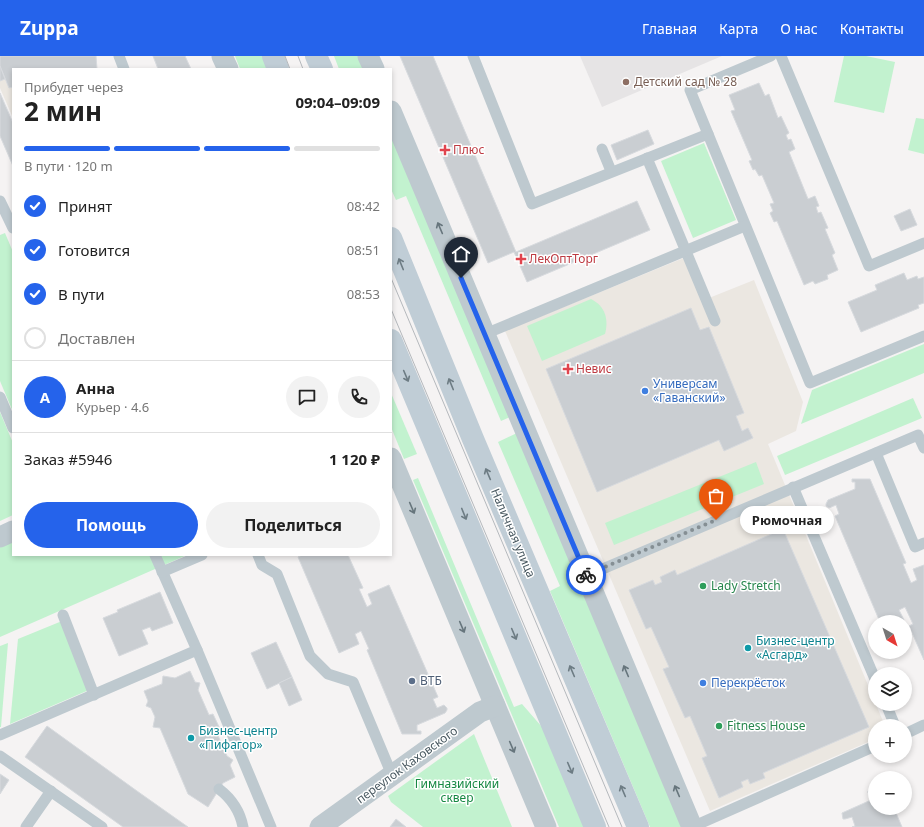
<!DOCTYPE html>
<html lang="ru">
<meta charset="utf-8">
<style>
:root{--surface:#fff;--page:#f2f2f2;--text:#222;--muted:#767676;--line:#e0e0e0;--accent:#2563eb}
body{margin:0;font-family:"Noto Sans",sans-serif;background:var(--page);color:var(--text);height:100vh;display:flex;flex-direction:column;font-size:15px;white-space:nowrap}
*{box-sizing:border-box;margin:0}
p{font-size:13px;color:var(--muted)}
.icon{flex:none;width:22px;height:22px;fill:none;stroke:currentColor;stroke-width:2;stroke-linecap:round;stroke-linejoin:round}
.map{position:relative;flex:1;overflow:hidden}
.side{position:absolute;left:12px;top:12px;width:380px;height:488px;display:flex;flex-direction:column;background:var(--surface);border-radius:0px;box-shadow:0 2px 6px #0003}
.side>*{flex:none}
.needle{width:26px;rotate:141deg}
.buttons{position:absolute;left:868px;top:559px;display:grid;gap:8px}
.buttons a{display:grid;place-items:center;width:44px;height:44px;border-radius:50%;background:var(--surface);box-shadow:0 2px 6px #0003;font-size:20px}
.pin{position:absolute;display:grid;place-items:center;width:34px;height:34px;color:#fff;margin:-41px -17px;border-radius:50% 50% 50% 0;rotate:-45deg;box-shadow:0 0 4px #0007}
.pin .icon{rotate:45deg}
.courier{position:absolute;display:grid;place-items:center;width:40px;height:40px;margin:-20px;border:3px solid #2563eb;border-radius:50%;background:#fff;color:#222;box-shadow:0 1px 5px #0007}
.bubble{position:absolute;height:28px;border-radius:14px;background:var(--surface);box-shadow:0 2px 6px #0003;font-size:13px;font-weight:700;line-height:28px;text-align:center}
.head em{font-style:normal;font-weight:700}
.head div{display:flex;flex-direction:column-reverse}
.head{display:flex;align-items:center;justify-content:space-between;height:68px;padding:0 12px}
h1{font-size:26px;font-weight:700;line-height:30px}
.bar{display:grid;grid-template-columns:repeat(4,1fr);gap:6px 4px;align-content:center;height:48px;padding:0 12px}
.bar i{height:5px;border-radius:3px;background:var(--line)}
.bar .active{background:var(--accent)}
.bar p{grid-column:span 4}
.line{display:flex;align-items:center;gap:10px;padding:0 12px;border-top:1px solid var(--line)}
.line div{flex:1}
.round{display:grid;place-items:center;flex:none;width:42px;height:42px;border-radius:21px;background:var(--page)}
ol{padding:0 12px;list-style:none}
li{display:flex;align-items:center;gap:12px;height:44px}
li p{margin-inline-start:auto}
li .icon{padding:4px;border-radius:50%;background:var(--accent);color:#fff;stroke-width:4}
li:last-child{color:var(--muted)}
li i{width:22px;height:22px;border:2px solid var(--line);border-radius:50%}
.action{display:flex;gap:8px;margin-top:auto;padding:8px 12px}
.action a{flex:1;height:46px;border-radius:24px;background:var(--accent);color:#fff;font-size:16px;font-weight:700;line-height:46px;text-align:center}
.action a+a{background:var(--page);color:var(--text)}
header{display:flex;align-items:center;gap:24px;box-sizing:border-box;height:56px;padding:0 20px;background:var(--accent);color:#fff}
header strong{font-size:19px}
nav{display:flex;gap:22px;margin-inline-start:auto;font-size:14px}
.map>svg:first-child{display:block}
.commercial{fill:#ebe7e1}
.education{fill:#e6e4e5}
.green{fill:#c2f2cf}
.building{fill:#caced2;stroke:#d7dade}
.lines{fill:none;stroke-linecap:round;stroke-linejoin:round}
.lane{stroke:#bec9cf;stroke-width:11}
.street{stroke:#bec9cf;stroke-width:21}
.secondary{stroke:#c0cdd6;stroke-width:22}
.tram{stroke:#b5b9bd;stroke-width:1}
.oneway{stroke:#66757c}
.oneway2{stroke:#6d7c84}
.done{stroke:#858f94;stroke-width:4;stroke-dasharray:0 7.2}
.route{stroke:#2563eb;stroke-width:5}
.education-dot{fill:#8d6e63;stroke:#fff;stroke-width:1.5}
.health-dot{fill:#e0444e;stroke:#fff;stroke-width:1.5}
.shop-dot{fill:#3f7fe0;stroke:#fff;stroke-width:1.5}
.leisure-dot{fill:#2e9e5b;stroke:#fff;stroke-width:1.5}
.culture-dot{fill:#0f9aa8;stroke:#fff;stroke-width:1.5}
.service-dot{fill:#5c6f8a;stroke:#fff;stroke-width:1.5}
.labels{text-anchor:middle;stroke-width:3;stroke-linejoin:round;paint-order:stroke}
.education-label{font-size:12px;fill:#785e54;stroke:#fff;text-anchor:start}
.health-label{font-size:12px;fill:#be3a42;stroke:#fff;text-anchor:start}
.shop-label{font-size:12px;fill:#366cbe;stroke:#fff;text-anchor:start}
.street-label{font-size:12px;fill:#495961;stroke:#fff}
.leisure-label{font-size:12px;fill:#27864d;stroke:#fff;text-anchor:start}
.culture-label{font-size:12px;fill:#0d838f;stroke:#fff;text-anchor:start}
.service-label{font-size:12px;fill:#4e5e75;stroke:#fff;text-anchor:start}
.park-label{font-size:12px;fill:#158842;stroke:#fff}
</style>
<header>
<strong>Zuppa</strong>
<nav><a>Главная</a><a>Карта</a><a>О нас</a><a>Контакты</a></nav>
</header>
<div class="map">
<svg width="924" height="771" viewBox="0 0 924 771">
<rect width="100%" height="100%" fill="#f5f3f3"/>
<g class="commercial">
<polygon points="0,0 96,0 97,13 13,13 13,62 0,32"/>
<polygon points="691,199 709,242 754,224 803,346 796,375 768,388 885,670 875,670 875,683 710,755 505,275"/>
</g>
<polygon class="education" points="580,0 722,0 602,51"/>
<g class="green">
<polygon points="235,0 263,0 268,13 240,13"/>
<polygon points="334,0 359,0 364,13 339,13"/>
<polygon points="844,0 866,0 895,6 884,57 834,46"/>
<polygon points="916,62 924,63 924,98 908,94"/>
<polygon points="391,77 510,361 501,365 406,140 396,144 391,133"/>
<polygon points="704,87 736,164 693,182 661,105"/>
<polygon points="5,177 13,196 13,356 0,325 0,179"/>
<path d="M591 243C605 250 609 263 605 278L542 305 527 270Z"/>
<polygon points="924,288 924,317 801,368 812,334"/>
<polygon points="391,337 417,398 404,403 391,371"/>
<polygon points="913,342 922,362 785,419 777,400"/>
<polygon points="0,356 13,387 13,459 0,465"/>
<polygon points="517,377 683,771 650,771 550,535 560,530 498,386"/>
<polygon points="756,406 764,428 614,489 605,467"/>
<polygon points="418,422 514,651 522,648 549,679 588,771 559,771 413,424"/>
<polygon points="13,483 13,499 187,499 0,581 0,489"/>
<polygon points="62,565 89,634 10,668 18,583"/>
<polygon points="8,587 1,671 0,671 0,590"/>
<polygon points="474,678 512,771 423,771 391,746 388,740"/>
</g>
<g class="building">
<polygon points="0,0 96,0 97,13 13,13 13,31 9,32 0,10"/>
<polygon points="153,0 185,0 191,13 158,13"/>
<polygon points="400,0 433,0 516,196 637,145 650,174 527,226 514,196 488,207"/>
<polygon points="0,10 5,23 0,25"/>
<polygon points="759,27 765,40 769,38 778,62 781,60 789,77 786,79 788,84 791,83 795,93 789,96 808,143 815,140 819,150 816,151 818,157 821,156 828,172 825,173 835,197 832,199 838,214 827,219 828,223 815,228 813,225 804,229 777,165 774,166 770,157 773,155 770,148 774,147 762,119 759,120 755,113 753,114 749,105 752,104 731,55 735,54 729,39"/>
<polygon points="0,37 13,67 13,110 0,80"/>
<polygon points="648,74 654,88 617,104 611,89"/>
<polygon points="910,153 917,169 901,175 894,160"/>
<polygon points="904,217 907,224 917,220 918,223 924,221 924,247 918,249 919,252 861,276 848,246 877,234 875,229"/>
<polygon points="691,252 700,274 709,271 744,357 736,360 742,375 748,372 753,382 724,395 719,384 597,436 546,313"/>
<polygon points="852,423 870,423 906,507 903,508 911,527 917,524 913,513 924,509 924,604 909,570 913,568 905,551 899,554 904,564 898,566 880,566 835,460 839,458 836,449 829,452 826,450 826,448 828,444 855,433 855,426 852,426"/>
<polygon points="783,473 869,671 763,717 765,722 750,728 748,723 741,726 743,731 719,742 702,702 707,700 690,660 685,662 663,613 669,611 651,571 646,573 629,534 653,524 655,529 662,526 660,521 675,514 677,519"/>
<polygon points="302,499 348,499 363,532 359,533 367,551 372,548 368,538 389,529 438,641 433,643 437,652 444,649 447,652 447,654 445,657 417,669 417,675 421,675 421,678 402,678 367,594 369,593 361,575 355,578 359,588 339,597 298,501"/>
<polygon points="160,536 173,567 152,575 150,571 142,574 148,588 119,600 103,562 118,556 117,554"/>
<polygon points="276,586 292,621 267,633 251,597"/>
<polygon points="190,615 195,626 200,627 198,634 209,659 213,658 220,673 216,675 227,700 233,704 230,709 235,721 223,727 208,751 188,738 160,672 153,671 155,661 151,652 146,650 148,645 144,635 162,628 163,620 175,622"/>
<polygon points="292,621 302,644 289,650 279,627"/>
<polygon points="47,670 137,735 188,771 123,771 25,701"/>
<polygon points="0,718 9,724 0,738"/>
<polygon points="868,735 875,735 875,752 894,752 902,771 852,771 855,770 852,761 845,763 843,763 842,757 871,744 872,737 868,737"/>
<polygon points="396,763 406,771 390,771"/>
</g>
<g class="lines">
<g class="lane">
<polyline points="119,0 124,13"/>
<polyline points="473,0 532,148 708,78"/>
<polyline points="771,0 690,34 810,327 924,280"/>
<polyline points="781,0 869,210 924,187"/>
<polyline points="602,93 611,115"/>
<polyline points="647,102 715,265"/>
<polyline points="0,145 13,172"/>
<polyline points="485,278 745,170"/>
<polyline points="0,341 13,372"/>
<polyline points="876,397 915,491 924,487"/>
<polyline points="793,431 875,623"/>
<polyline points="155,499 197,594 271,771"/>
<polyline points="258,499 262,509 277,518 310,600 328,618 353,626 392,719"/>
<polyline points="162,516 202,499"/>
<polyline points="586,520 918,379 924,392"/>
<polyline points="63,559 94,639"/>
<polyline points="886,648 895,670"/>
<polyline points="905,678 924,669"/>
<polyline points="0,679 197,594"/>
<polyline points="0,700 102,771"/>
<path d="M219 733C232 743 240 755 243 771"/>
<polyline points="26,771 51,735"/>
<polyline points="692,771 875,690"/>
</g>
<g class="street">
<polyline points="222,0 228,13"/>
<polyline points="368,0 374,13"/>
<polyline points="391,55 692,771"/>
<polyline points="391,402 546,771"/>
<polyline points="0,481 13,475"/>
<polyline points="320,771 480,656 495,650"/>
</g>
<g class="secondary">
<polyline points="273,0 278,13"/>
<polyline points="316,0 322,13"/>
<polyline points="391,182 473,383 638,771"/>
<polyline points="391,284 595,771"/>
</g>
<g class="tram">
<polyline points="285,0 290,13"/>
<polyline points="298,0 303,13"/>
<polyline points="391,222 622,771"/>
<polyline points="391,253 609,771"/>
</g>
</g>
<defs><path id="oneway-shaft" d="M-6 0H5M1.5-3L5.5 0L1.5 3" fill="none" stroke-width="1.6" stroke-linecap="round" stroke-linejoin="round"/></defs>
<g class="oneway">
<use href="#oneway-shaft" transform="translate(440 172) rotate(-113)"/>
<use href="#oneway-shaft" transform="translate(412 452) rotate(67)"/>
<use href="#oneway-shaft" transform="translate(462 571) rotate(67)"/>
<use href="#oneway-shaft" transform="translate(626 615) rotate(-113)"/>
<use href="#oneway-shaft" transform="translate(512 691) rotate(67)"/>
<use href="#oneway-shaft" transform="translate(677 735) rotate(-113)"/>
</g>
<g class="oneway2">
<use href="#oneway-shaft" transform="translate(401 208) rotate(-112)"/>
<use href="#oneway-shaft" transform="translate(406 320) rotate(67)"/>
<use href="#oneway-shaft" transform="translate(451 328) rotate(-112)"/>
<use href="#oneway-shaft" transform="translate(488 418) rotate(-113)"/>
<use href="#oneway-shaft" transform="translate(464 458) rotate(68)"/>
<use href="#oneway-shaft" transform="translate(514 578) rotate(67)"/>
<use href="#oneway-shaft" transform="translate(572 615) rotate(-113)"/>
<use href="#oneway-shaft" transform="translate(570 712) rotate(67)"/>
<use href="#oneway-shaft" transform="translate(623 735) rotate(-113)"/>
</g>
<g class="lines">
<polyline class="done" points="586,519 716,464"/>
<polyline class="route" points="461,222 586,519"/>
</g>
<circle class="education-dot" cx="626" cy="26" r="4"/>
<g class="health-dot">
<path d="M443 88h4v4h4v4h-4v4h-4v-4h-4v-4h4z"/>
<path d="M519 197h4v4h4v4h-4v4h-4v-4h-4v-4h4z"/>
<path d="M566 307h4v4h4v4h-4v4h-4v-4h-4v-4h4z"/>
</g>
<g class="shop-dot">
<circle cx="645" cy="335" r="4"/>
<circle cx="703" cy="627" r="4"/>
</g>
<g class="leisure-dot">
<circle cx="703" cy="530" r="4"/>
<circle cx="719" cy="670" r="4"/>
</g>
<g class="culture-dot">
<circle cx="748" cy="592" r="4"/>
<circle cx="191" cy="682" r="4"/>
</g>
<circle class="service-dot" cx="412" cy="625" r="4"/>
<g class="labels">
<g class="education-label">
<text x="634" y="30">Детский сад № 28</text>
</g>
<g class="health-label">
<text x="453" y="98">Плюс</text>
<text x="529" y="207">ЛекОптТорг</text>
<text x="576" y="317">Невис</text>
</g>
<g class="shop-label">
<text x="653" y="332">Универсам<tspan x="653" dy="14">«Гаванский»</tspan></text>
<text x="711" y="631">Перекрёсток</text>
</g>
<g class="street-label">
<text transform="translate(513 477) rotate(67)" y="4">Наличная улица</text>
<text transform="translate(407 709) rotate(-36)" y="4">переулок Каховского</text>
</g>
<g class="leisure-label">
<text x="711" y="534">Lady Stretch</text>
<text x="727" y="674">Fitness House</text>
</g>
<g class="culture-label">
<text x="756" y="589">Бизнес-центр<tspan x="756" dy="14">«Асгард»</tspan></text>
<text x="199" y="679">Бизнес-центр<tspan x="199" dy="14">«Пифагор»</tspan></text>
</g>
<g class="service-label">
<text x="420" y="629">ВТБ</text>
</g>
<g class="park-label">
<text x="457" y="732">Гимназийский<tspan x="457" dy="14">сквер</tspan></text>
</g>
</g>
</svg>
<div class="buttons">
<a><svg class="needle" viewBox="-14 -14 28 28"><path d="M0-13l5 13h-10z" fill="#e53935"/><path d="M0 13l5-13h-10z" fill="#767676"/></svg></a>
<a><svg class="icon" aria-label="layers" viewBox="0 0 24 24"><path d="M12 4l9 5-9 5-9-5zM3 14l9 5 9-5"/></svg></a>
<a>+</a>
<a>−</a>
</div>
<div class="pin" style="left:716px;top:464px;background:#ea580c"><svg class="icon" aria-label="bag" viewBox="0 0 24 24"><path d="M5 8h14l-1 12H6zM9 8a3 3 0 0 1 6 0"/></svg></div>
<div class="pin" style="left:461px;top:222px;background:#1f2937"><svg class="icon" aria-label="home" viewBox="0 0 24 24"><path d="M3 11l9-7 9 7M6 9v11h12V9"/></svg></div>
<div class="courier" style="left:586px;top:519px"><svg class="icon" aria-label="bike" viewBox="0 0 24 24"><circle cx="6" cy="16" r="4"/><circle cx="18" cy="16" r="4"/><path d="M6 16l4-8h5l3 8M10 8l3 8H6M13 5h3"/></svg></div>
<div class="bubble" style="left:740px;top:450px;width:94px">Рюмочная</div>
<section class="side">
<div class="head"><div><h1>2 мин</h1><p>Прибудет через</p></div><em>09:04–09:09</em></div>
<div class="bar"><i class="active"></i><i class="active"></i><i class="active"></i><i></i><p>В пути · 120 m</p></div>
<ol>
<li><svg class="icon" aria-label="check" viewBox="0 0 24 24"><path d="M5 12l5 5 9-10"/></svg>Принят<p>08:42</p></li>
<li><svg class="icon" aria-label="check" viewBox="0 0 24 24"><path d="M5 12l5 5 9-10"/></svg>Готовится<p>08:51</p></li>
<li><svg class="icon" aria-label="check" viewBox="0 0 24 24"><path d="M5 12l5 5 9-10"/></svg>В пути<p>08:53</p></li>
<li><i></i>Доставлен</li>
</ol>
<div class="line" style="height:72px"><b class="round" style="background:var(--accent);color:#fff">А</b><div><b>Анна</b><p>Курьер · 4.6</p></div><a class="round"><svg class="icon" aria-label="chat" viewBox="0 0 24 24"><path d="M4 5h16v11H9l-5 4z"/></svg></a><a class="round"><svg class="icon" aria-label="phone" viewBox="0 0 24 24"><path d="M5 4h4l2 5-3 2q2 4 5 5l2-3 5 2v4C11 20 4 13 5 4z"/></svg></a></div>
<div class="line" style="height:52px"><div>Заказ #5946</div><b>1 120 ₽</b></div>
<div class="action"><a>Помощь</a><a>Поделиться</a></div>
</section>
</div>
